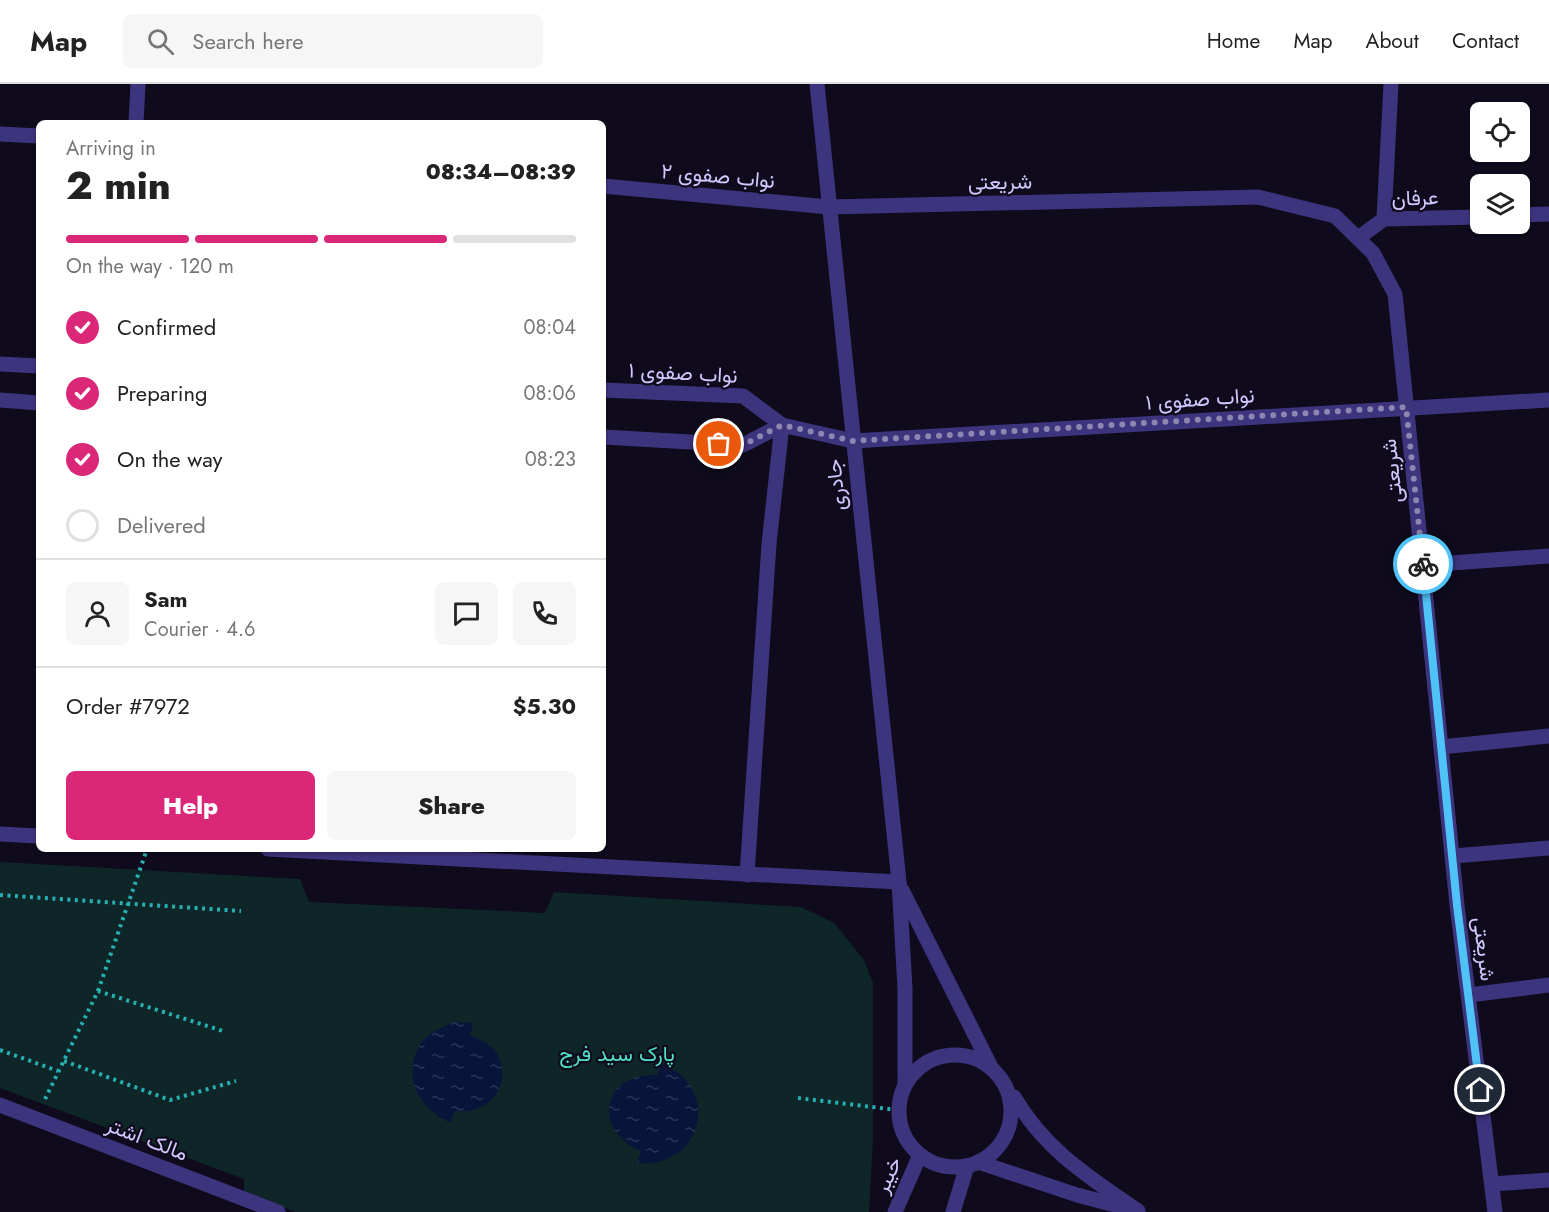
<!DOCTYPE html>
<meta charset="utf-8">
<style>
:root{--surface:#fff;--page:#f6f6f6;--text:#222;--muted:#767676;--line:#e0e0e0;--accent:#db2777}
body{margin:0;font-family:Jost,Vazirmatn,sans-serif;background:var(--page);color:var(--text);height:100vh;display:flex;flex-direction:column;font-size:22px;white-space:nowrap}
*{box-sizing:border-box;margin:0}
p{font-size:20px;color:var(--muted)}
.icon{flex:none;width:33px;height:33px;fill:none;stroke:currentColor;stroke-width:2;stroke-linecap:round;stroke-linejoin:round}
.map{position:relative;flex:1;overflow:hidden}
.side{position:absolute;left:36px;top:36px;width:570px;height:732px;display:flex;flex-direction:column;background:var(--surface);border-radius:9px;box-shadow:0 2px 4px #0004}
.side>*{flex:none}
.fabs{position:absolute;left:1470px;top:18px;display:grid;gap:12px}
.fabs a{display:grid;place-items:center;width:60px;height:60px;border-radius:9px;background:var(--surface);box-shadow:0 2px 4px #0004;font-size:30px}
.pin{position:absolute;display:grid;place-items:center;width:51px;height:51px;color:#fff;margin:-26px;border:3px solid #fff;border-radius:50%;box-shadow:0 2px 6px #0007}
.courier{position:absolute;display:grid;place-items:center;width:60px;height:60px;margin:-30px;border:4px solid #4fc3f7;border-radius:50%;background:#fff;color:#222;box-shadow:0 2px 8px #0007}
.overview em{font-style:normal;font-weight:800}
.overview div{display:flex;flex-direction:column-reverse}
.overview{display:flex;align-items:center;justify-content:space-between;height:102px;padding:0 30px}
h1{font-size:39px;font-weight:800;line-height:45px}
.bar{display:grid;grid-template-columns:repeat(4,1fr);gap:9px 6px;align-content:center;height:72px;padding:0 30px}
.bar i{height:8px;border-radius:4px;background:var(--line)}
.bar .on{background:var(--accent)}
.bar p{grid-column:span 4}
.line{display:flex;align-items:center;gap:15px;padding:0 30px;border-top:2px solid var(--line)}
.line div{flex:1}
.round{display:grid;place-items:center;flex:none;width:63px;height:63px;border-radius:9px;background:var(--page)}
ol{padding:0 30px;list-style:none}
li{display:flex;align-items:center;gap:18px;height:66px}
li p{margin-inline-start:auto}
li .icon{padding:6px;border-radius:50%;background:var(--accent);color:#fff;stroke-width:4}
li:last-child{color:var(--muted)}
li i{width:33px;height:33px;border:3px solid var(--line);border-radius:50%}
.button{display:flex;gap:12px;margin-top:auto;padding:12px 30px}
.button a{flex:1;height:69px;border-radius:9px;background:var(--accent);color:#fff;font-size:24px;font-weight:800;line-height:69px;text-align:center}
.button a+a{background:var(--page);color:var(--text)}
header{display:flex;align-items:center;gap:36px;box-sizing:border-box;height:84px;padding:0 30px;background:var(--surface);border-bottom:2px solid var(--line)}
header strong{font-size:28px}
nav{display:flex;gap:33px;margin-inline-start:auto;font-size:21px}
.search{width:420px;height:54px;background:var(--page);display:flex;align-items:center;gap:15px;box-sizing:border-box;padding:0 21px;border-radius:9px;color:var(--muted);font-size:22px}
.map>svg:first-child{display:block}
.green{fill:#0e2627}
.water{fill:url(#water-ripples)}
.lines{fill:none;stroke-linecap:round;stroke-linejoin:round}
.path{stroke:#28afb2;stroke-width:4;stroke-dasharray:3 4.5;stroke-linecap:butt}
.lane{stroke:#3d347e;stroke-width:15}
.street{stroke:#3d347e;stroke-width:15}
.done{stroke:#8e85b0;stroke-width:6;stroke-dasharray:0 10.8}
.route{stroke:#4fc3f7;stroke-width:8}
.labels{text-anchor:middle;stroke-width:4.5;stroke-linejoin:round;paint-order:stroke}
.street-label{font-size:21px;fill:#d2c7ff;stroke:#0f0b1d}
.park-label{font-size:21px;fill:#50e2c9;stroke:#0f0b1d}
</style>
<header>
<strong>Map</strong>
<div class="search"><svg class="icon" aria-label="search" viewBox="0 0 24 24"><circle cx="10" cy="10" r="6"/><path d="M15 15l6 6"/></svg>Search here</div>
<nav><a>Home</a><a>Map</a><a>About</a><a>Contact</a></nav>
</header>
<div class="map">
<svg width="1549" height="1128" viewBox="0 0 1549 1128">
<defs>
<pattern id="water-ripples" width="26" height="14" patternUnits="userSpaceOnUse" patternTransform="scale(1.5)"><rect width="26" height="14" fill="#07153a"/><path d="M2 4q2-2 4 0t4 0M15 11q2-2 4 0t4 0" fill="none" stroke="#2a3658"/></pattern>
</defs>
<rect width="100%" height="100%" fill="#0f0b1d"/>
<polygon class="green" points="0,778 300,795 309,818 545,829 554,808 801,823 834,839 864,876 873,899 873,1056 869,1128 296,1128 244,1109 244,1095 0,1004"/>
<g class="water">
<path d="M454 938 473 939 470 952C521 964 509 1033 454 1027L451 1039C418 1026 400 989 422 958 430 948 443 943 454 938Z"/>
<path d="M660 979C722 1001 705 1086 637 1079L641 1067C591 1045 602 988 658 991Z"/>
</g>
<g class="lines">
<g class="path">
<polyline points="0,811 241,827"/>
<polyline points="98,907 147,765"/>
<polyline points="0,966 58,987"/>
<polyline points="64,977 170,1016 236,997"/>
<polyline points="798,1014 897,1026"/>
<polyline points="45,1015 98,907 226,948"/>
</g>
<g class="lane">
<polyline points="1423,481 1549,472"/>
<polyline points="1441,663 1549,652"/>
<polyline points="1453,772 1549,764"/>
<polyline points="1469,911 1549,901"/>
</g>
<g class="street">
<polyline points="817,0 899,798 905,905 905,1001"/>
<polyline points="136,39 138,0"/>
<polyline points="0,50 39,52"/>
<polyline points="603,102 829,123 1258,113 1335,132 1373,169 1395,210 1457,821 1495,1128"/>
<polyline points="1520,131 1549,130"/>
<polyline points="1384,135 1391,0"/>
<polyline points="1358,154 1384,135 1480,133"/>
<polyline points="0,280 39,282"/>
<polyline points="603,306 743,312 782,341 743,361 603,353"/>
<polyline points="0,316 39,319"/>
<polyline points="0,750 39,752"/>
<polyline points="268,765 899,798"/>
<polyline points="747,791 769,460 782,341 853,357 1549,316"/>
<polyline points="902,806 991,983"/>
<circle cx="955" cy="1027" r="56"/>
<path d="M1014 1013C1046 1067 1088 1092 1138 1127"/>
<polyline points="0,1021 278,1128"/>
<polyline points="978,1078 1077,1111 1130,1125"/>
<polyline points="1492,1100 1549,1096"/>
<polyline points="895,1128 920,1071"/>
<polyline points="953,1128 967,1082"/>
</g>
</g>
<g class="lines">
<polyline class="done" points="719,360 743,361 782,341 853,357 1406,323 1423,480"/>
<polyline class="route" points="1423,480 1457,821 1480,1006"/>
</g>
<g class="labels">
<g class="street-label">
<text transform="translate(718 92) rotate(5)" y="7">نواب صفوی ۲</text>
<text transform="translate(1000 98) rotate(-1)" y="7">شریعتی</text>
<text transform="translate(1415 114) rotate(-2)" y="7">عرفان</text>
<text transform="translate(683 289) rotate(3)" y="7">نواب صفوی ۱</text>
<text transform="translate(1200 315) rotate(-4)" y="7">نواب صفوی ۱</text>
<text transform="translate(1392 387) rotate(-96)" y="7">شریعتی</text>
<text transform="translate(836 401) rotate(-96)" y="7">جادری</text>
<text transform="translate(1484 865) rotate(83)" y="7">شریعتی</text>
<text transform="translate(147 1055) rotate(21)" y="7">مالک اشتر</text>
<text transform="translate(888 1091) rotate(-66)" y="7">خیبر</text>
</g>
<g class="park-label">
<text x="617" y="977">پارک سید فرج</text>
</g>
</g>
</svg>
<div class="fabs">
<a><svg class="icon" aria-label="locate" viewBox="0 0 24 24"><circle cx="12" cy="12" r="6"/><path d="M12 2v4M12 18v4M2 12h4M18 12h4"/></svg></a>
<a><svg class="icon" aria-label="layers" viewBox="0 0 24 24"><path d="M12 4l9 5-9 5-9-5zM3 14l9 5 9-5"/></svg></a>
</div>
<div class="pin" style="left:719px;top:360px;background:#ea580c"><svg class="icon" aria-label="bag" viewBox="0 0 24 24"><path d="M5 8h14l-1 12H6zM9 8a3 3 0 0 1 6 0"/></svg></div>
<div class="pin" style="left:1480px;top:1006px;background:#1f2937"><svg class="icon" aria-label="home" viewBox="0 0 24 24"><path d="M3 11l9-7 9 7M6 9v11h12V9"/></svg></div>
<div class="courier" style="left:1423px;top:480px"><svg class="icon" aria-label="bike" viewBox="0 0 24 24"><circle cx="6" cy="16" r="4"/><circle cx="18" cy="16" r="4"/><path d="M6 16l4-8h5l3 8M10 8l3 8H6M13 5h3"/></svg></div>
<section class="side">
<div class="overview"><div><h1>2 min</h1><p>Arriving in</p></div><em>08:34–08:39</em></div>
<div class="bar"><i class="on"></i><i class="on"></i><i class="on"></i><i></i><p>On the way · 120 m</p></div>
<ol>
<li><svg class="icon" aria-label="check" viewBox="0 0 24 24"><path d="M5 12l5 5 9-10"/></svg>Confirmed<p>08:04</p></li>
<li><svg class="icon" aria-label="check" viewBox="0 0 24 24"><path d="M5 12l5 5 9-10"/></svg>Preparing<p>08:06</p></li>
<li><svg class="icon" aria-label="check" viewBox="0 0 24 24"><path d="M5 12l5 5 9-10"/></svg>On the way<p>08:23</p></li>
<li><i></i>Delivered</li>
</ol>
<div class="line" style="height:108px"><a class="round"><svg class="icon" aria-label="person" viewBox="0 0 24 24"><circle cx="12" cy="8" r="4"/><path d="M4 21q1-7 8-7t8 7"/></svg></a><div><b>Sam</b><p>Courier · 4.6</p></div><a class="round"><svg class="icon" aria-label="chat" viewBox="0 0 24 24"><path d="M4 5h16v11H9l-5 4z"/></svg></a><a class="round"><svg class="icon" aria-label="phone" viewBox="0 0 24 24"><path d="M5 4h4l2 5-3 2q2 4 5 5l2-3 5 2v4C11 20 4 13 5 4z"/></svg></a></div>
<div class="line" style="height:78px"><div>Order #7972</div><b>$5.30</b></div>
<div class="button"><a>Help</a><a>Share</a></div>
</section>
</div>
